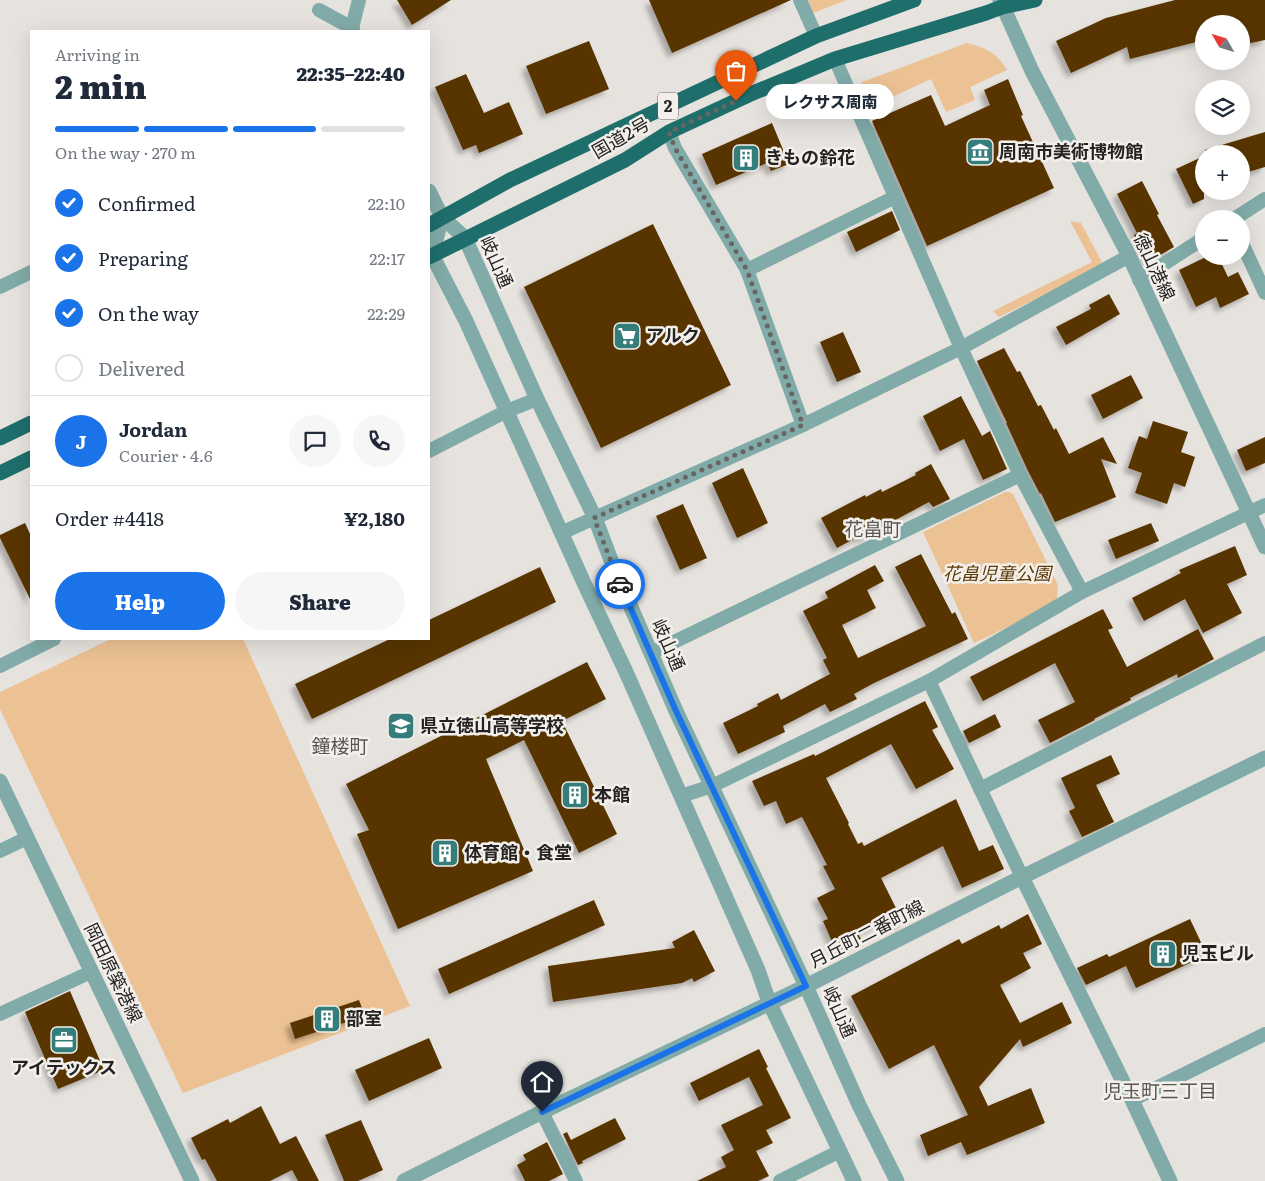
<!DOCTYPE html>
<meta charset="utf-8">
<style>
:root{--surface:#fff;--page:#f6f6f7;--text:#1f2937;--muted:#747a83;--line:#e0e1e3;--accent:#1a73e8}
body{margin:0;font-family:Literata,"Noto Sans JP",serif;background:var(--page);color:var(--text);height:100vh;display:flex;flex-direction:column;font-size:19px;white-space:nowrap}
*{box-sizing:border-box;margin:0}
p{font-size:16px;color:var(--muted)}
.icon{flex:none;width:28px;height:28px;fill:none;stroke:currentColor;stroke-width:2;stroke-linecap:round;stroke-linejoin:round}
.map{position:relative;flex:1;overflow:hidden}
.drawer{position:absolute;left:30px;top:30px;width:400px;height:610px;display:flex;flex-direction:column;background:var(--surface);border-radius:0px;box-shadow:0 5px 20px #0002}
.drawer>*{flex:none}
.needle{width:32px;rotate:309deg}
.controls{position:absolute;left:1195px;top:15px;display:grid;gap:10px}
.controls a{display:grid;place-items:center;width:55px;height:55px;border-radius:50%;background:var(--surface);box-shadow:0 5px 20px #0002;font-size:25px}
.pin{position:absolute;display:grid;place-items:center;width:42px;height:42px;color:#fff;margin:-51px -21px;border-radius:50% 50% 50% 0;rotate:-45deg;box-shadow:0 0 5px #0007}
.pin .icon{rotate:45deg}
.courier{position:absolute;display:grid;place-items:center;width:50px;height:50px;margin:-25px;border:4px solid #1a73e8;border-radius:50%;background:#fff;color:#222;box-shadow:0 1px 6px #0007}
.bubble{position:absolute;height:35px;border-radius:18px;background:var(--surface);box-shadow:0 5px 20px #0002;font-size:16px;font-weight:800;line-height:35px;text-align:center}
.head em{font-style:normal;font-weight:800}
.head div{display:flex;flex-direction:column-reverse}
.head{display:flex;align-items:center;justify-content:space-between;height:85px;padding:0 25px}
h1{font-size:32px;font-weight:800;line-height:38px}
.bar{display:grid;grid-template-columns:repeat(4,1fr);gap:8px 5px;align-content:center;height:60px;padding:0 25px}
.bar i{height:6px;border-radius:4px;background:var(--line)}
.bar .current{background:var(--accent)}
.bar p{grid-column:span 4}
.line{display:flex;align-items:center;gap:12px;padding:0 25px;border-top:1px solid var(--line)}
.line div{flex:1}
.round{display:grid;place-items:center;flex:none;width:52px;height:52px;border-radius:26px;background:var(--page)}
ol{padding:0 25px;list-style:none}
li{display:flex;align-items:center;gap:15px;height:55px}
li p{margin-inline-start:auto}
li .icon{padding:5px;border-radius:50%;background:var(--accent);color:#fff;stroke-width:4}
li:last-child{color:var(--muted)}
li i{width:28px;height:28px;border:2px solid var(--line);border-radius:50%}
.button{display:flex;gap:10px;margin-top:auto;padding:10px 25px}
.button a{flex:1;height:58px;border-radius:30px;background:var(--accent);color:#fff;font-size:20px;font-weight:800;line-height:58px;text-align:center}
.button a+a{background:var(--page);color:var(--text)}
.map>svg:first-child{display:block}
.green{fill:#ecc294}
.building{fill:#593500;filter:url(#shadow)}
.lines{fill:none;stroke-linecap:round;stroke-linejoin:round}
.minor{stroke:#81aba8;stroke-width:14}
.tertiary{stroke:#81aba8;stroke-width:15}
.trunk{stroke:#1e6e6b;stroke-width:15}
.done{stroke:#686663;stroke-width:5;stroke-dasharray:0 9}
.route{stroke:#1a73e8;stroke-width:6}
.labels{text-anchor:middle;stroke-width:5;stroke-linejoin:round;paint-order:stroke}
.shield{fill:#f3efeb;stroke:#62605e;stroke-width:1}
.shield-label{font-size:16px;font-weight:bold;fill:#242321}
.street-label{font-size:18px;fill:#242321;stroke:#f3efeb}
.poi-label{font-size:18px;font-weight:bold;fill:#242321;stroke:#f3efeb;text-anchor:start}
.park-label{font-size:18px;font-style:italic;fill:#5c3805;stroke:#f3efeb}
.neighbourhood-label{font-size:19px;fill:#595653;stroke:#f3efeb}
</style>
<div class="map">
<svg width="1265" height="1181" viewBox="0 0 1265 1181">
<defs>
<filter id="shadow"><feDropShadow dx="-4.5" dy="4.5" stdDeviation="2.5" flood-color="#0004"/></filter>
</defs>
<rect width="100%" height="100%" fill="#e6e2de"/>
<g class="green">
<polygon points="808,0 847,0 813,13"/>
<path d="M967 43C986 48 996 52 1007 70L970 87 975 100 946 112 931 79 858 113 855 94 862 82Z"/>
<polygon points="1070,221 1081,223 1104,266 999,317 993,311 1092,262"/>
<polygon points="1005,492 1009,492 1013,494 1058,585 1057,598 1050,607 974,643 923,532"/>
<polygon points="111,639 243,639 410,1006 183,1093 0,709 0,692"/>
</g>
<g class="building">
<polygon points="397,0 451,0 412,25"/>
<polygon points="649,0 791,0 672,53"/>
<polygon points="1175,0 1265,0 1265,40 1241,45 1241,24 1204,24 1204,40 1130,59 1127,47 1071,73 1056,41 1106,18"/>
<polygon points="589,41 609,89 546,114 526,66"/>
<polygon points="466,74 484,113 509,102 523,134 479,153 476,145 463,150 435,87"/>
<polygon points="1008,79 1023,115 1021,116 1054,188 927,246 872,121 931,95 945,126 990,105 984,90"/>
<polygon points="772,123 789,164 771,171 767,163 716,185 702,154"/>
<polygon points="1265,132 1265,167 1241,174 1241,154 1205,154 1205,150"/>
<polygon points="1204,156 1204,199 1193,204 1176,169"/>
<polygon points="1142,181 1159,214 1157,215 1174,247 1148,262 1134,235 1137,233 1117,194"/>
<polygon points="892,211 900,230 856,252 847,232"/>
<polygon points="653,224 731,385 601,448 524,287"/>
<polygon points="1208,256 1218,256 1228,277 1238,272 1249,294 1220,308 1216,297 1196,307 1179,270"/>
<polygon points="1109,294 1120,314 1066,345 1056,327 1091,309 1089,305"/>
<polygon points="843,332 861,372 837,382 820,342"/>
<polygon points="1004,348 1017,372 1020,371 1038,406 1041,405 1054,430 1056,428 1069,454 1103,437 1117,464 1101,459 1116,497 1055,522 1041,493 1040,494 1028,471 1006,423 1007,423 977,361"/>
<polygon points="1131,375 1143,398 1103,419 1091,395"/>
<polygon points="961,396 982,436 990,431 1007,469 983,480 964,439 940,451 923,416"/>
<polygon points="1153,421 1188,432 1181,452 1195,457 1185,487 1174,483 1167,504 1135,493 1142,473 1128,468 1139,436 1147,439"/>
<polygon points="1265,437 1265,463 1246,471 1237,450"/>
<polygon points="931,464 950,499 933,507 929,502 860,539 859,536 837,548 821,518 865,495 866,497 881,489 882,492 916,475 915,473"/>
<polygon points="743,468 768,523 737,538 712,483"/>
<polygon points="683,504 707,558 680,570 656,516"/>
<polygon points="25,523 31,536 31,601 0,538 0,535"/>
<polygon points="1151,523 1159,541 1116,559 1108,540"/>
<polygon points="1235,546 1247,575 1227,584 1242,613 1203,633 1185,599 1144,621 1132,598 1181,573 1179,570"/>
<polygon points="921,554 952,614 955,612 968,639 872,684 854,694 857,699 830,712 825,704 783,726 785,732 738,754 723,723 758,706 757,704 778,693 781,700 830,674 823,660 827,658 803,611 828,598 825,592 875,565 884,581 867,590 876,608 842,625 858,658 926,626 895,567"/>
<polygon points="540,567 556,602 312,719 295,684 390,639 429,639 429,620"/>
<polygon points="1103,609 1113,628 1108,630 1127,667 1198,629 1214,659 1178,678 1177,674 1130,698 1131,700 1094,719 1095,720 1050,743 1038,720 1075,702 1055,663 983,701 970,677"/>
<polygon points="587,662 606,699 562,721 617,834 579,853 524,740 486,759 533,871 398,929 357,834 369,830 346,784"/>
<polygon points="925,701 938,727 932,730 954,769 916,789 891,744 826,778 849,823 848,824 858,844 862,842 864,846 956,799 979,851 993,845 1004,869 962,888 943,846 881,878 903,922 890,929 885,920 858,934 861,939 836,951 823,921 828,919 817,898 835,889 823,866 827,865 802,817 786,824 776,801 764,806 752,781 814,754 815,756"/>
<polygon points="995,714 1001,727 969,743 963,731"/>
<polygon points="1111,755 1120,774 1096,785 1114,822 1082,837 1069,811 1075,808 1061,778"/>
<polygon points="594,900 605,925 449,994 438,969"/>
<polygon points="1028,914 1042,944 1023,953 1031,968 1000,985 1020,1023 1062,1002 1072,1023 1023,1047 1020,1039 979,1087 988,1106 1031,1088 1045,1123 967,1155 961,1142 928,1156 920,1135 968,1115 934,1045 889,1069 851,996 959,939 962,944 999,925 1001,929"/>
<polygon points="1190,919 1207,955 1136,988 1126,966 1086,985 1077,968 1107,954 1109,957"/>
<polygon points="694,930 715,971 694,982 692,978 682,983 553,1002 548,966 675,948 672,942"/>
<polygon points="70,991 104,1070 58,1089 25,1012"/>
<polygon points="359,1000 365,1016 295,1039 290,1023"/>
<polygon points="429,1038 442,1068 369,1101 355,1070"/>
<polygon points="759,1049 768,1067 766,1068 791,1118 766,1130 773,1143 756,1151 769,1176 758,1181 697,1181 726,1167 721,1157 734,1150 721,1125 763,1105 749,1077 699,1101 690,1083"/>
<polygon points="261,1106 280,1144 296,1136 319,1181 298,1181 292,1170 270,1181 217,1181 205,1159 202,1160 191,1138 228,1119 230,1123"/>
<polygon points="615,1118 626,1139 582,1161 583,1163 578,1165 563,1134 567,1132 571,1140"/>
<polygon points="361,1120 383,1170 358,1181 344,1181 325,1135"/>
<polygon points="547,1142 563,1174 549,1181 525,1181 517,1165 526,1160 523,1155"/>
</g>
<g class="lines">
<g class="minor">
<polyline points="800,0 816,36"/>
<polyline points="319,10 352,28 359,0"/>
<polyline points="835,59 961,348 1020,475 1082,592"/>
<polyline points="669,132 675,148 747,270 803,425"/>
<polyline points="1234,219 1265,199"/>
<polyline points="1241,241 1265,293"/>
<polyline points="747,270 895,197"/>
<polyline points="1139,280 1204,238"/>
<polyline points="0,287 31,272"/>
<polyline points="429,451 507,411 537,399"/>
<polyline points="561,533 803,425 961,348 1129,256"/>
<polyline points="651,653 1020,475"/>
<polyline points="0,666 54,639"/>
<polyline points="929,681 1022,877"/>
<polyline points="980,789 1265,643"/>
<polyline points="681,796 712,786 929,681 1082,592 1265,505"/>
<polyline points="0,851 27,838"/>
<polyline points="0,1014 91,972"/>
<polyline points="1132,1100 1265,1034"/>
<polyline points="542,1112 576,1181"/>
<polyline points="780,1181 840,1151"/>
</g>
<g class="tertiary">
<polyline points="1000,0 1032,71 1129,256 1265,547"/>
<polyline points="352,28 353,31"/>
<polyline points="429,191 442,217 465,238 537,399 595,518 614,568 676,711 806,986 859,1105 897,1181"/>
<polyline points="442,217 432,255 466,321 584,583 626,672 758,970 769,1002 854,1181"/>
<polyline points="0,781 192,1181"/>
<polyline points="1022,877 1132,1100 1170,1181"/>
<polyline points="404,1181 542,1112 806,986 1022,877 1265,758"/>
</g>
<g class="trunk">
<polyline points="429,225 510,180 816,36 914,0"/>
<polyline points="429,257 625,160 669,132 753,93 835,59 986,13 1002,7 1035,0"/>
<polyline points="0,438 31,423"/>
<polyline points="0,473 31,458"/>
</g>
</g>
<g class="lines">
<polyline class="done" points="620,584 594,518 803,425 747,270 675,148 669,132 736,101"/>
<polyline class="route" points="542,1112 806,986 676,711 620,584"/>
</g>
<defs>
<g id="museum-square" transform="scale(1.4375)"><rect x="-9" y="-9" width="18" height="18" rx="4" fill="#357d7a" stroke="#f3efeb"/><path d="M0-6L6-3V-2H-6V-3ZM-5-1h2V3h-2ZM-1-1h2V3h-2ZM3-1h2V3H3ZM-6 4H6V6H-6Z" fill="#fff"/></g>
<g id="building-square" transform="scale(1.4375)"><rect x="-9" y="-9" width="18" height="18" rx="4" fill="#357d7a" stroke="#f3efeb"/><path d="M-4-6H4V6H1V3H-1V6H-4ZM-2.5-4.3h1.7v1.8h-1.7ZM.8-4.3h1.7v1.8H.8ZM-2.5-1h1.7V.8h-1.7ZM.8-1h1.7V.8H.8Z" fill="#fff"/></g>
<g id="supermarket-square" transform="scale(1.4375)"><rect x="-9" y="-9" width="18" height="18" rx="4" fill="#357d7a" stroke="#f3efeb"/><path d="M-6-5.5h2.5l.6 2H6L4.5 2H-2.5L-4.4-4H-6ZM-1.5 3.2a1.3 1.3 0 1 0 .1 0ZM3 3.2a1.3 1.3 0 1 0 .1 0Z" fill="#fff"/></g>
<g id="school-square" transform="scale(1.4375)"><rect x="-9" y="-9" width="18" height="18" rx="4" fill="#357d7a" stroke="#f3efeb"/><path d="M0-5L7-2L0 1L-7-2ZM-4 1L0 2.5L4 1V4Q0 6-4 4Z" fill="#fff"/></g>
<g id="office-square" transform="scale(1.4375)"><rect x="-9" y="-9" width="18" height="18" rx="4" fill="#357d7a" stroke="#f3efeb"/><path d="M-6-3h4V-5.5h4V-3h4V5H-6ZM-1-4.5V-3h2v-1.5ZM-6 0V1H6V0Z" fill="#fff"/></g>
</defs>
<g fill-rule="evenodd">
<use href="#museum-square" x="980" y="152"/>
<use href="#building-square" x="746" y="158"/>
<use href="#supermarket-square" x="627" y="336"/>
<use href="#school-square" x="401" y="726"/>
<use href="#building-square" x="575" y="795"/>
<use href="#building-square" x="445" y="853"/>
<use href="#building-square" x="1163" y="954"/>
<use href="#building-square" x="327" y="1019"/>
<use href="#office-square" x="64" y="1040"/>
</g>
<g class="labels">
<rect class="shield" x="658" y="92.5" width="20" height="27" rx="4"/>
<g class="shield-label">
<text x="668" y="112">2</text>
</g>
<g class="street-label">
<text transform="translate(621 138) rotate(-30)" y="6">国道2号</text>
<text transform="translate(496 262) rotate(66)" y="6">岐山通</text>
<text transform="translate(1154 267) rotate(65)" y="6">徳山港線</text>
<text transform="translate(668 645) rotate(66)" y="6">岐山通</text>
<text transform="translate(867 934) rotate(-27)" y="6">月丘町二番町線</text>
<text transform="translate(113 973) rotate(64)" y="6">岡田原築港線</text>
<text transform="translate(839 1012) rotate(66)" y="6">岐山通</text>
</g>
<g class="poi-label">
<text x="999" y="158">周南市美術博物館</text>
<text x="765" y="164">きもの鈴花</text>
<text x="646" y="342">アルク</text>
<text x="420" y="732">県立徳山高等学校</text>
<text x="594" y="801">本館</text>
<text x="464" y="859">体育館・食堂</text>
<text x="1182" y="960">児玉ビル</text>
<text x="346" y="1025">部室</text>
<text x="64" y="1074" text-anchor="middle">アイテックス</text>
</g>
<g class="park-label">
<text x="997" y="580">花畠児童公園</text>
</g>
<g class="neighbourhood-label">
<text x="873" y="536">花畠町</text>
<text x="340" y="753">鐘楼町</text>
<text x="1160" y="1098">児玉町三丁目</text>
</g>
</g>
</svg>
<div class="controls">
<a><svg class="needle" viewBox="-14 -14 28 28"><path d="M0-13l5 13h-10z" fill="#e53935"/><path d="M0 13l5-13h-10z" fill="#747a83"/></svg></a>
<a><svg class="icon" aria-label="layers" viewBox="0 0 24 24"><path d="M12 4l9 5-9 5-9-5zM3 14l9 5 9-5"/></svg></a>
<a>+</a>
<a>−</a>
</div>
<div class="pin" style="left:736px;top:101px;background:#ea580c"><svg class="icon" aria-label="bag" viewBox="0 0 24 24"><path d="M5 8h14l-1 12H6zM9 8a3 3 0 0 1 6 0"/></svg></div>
<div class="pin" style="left:542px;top:1112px;background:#1f2937"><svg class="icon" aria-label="home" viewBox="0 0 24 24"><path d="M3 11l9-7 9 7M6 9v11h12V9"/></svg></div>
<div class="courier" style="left:620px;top:584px"><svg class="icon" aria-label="car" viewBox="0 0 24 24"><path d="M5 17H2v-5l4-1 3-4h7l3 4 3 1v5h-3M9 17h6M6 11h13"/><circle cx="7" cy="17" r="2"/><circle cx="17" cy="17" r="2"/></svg></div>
<div class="bubble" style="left:766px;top:84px;width:128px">レクサス周南</div>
<section class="drawer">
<div class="head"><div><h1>2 min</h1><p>Arriving in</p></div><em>22:35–22:40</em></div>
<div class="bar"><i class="current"></i><i class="current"></i><i class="current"></i><i></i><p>On the way · 270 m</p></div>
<ol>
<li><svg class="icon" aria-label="check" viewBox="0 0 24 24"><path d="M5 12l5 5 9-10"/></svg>Confirmed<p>22:10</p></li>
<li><svg class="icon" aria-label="check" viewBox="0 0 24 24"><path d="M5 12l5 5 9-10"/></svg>Preparing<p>22:17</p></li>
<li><svg class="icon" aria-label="check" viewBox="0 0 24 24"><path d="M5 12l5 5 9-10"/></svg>On the way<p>22:29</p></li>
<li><i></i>Delivered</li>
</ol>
<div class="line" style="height:90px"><b class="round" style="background:var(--accent);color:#fff">J</b><div><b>Jordan</b><p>Courier · 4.6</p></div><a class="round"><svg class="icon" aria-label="chat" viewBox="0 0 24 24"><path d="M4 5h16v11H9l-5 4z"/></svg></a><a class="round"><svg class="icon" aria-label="phone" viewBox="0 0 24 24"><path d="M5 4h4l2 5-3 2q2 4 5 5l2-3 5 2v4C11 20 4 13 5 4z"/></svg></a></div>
<div class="line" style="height:65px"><div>Order #4418</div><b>¥2,180</b></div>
<div class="button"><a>Help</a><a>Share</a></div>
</section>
</div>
